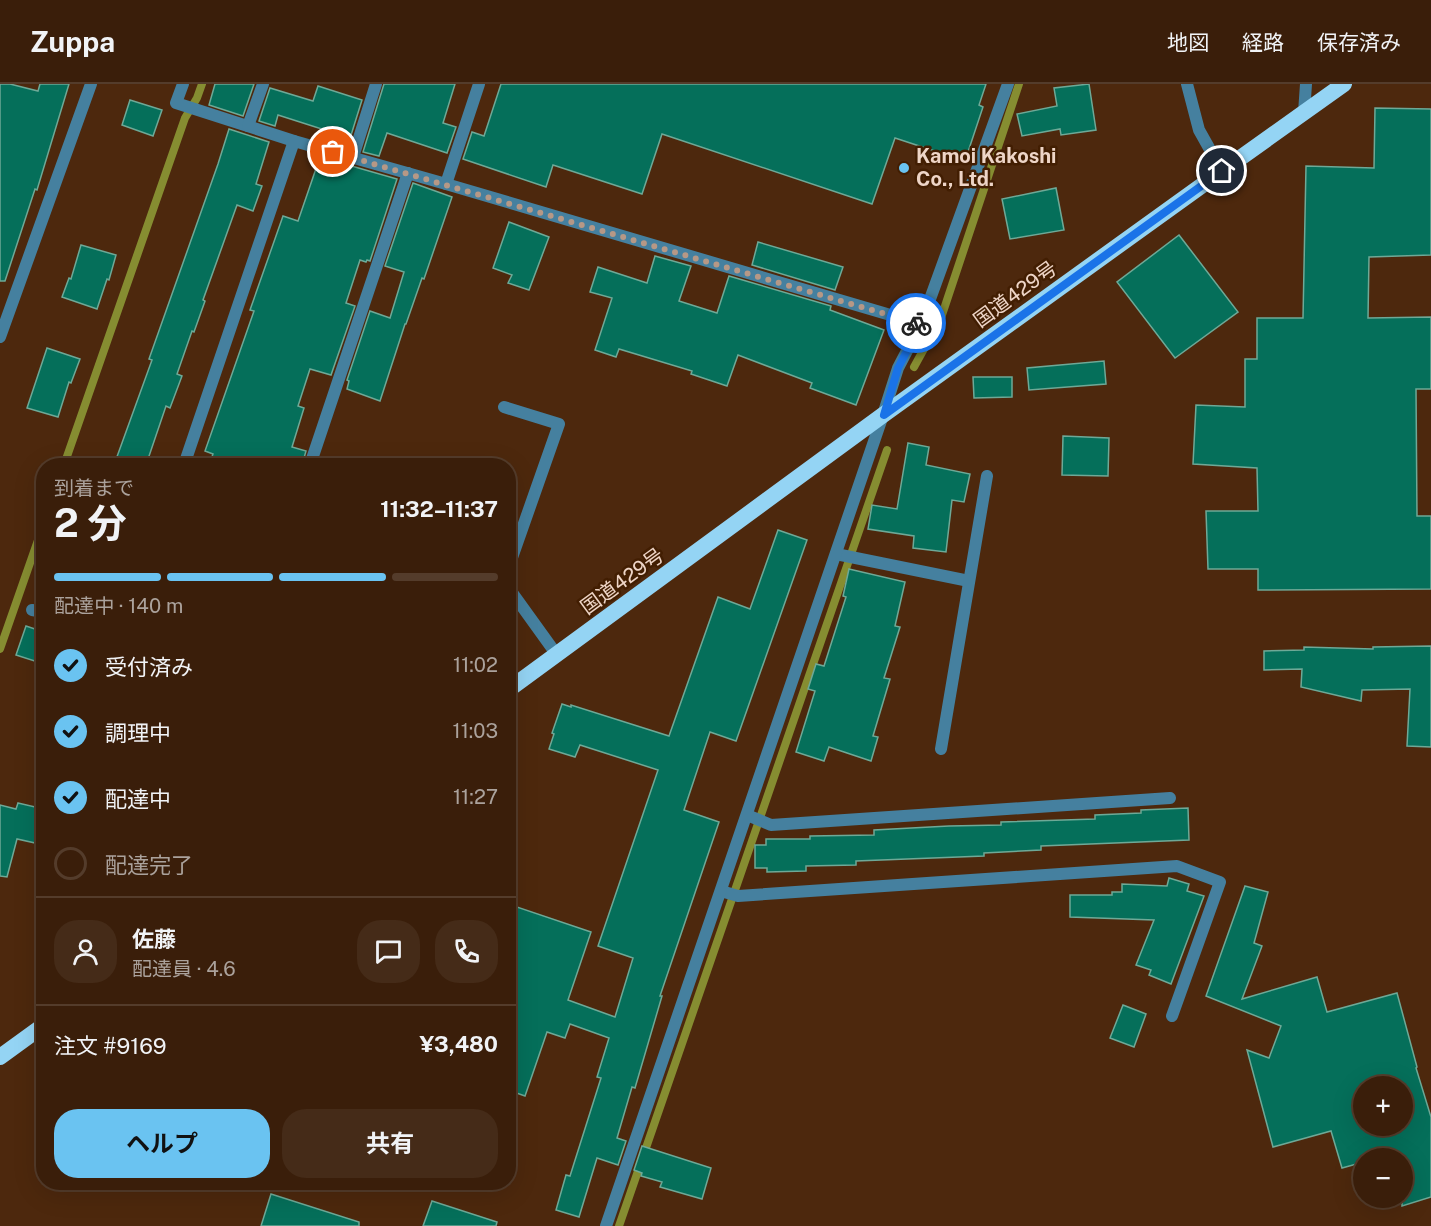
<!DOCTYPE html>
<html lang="ja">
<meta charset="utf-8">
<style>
:root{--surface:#3a1e0a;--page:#452b18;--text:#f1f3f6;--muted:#aba29c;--line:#543c2b;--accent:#6ac3f1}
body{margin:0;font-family:"Public Sans","Noto Sans JP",sans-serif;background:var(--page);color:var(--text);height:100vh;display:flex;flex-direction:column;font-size:22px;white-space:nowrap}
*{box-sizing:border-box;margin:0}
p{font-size:20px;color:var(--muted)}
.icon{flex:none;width:33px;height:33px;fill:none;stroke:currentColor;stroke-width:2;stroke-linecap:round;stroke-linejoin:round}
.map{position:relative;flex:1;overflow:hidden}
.panel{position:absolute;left:36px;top:374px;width:480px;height:732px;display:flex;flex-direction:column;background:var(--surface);border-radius:24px;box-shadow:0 6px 24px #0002,0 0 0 2px var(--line)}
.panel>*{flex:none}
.fabs{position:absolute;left:1353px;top:992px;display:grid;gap:12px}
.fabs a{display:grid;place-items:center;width:60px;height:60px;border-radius:50%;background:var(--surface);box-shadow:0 6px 24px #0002,0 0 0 2px var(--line);font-size:30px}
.pin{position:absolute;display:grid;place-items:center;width:51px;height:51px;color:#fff;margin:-26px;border:3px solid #fff;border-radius:50%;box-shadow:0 2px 6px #0007}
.courier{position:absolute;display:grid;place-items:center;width:60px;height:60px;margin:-30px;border:4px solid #1a73e8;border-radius:50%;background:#fff;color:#222;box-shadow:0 2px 8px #0007}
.headline em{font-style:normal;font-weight:700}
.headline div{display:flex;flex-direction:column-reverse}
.headline{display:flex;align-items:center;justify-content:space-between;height:102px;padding:0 18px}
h1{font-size:39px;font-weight:700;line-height:45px}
.bar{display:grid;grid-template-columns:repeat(4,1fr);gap:9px 6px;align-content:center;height:72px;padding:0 18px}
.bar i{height:8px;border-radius:4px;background:var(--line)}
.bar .active{background:var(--accent)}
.bar p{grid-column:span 4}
.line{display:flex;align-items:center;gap:15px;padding:0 18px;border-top:2px solid var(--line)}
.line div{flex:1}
.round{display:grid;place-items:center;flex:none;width:63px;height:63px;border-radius:24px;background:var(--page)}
ol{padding:0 18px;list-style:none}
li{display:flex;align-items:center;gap:18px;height:66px}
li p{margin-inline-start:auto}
li .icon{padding:6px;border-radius:50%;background:var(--accent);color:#111;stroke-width:4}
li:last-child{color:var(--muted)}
li i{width:33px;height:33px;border:3px solid var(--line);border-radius:50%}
.cta{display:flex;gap:12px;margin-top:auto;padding:12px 18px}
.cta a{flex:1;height:69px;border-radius:24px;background:var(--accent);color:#111;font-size:24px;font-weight:700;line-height:69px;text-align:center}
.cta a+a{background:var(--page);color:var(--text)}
header{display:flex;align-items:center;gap:36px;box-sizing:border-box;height:84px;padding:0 30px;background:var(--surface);border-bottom:2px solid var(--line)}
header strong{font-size:28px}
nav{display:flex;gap:33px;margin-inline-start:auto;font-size:21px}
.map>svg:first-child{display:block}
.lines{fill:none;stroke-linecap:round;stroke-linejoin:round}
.stream{stroke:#868d31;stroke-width:8}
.building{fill:#056f5a;stroke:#6ea997;stroke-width:1.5;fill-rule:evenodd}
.minor{stroke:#45809f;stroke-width:12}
.tertiary{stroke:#45809f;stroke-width:12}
.trunk{stroke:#94d4f4;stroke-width:16}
.done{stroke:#b69886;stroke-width:6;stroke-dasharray:0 10.8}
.route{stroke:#1a73e8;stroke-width:8}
.poi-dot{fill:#6ac3f1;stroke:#421e02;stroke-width:2}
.labels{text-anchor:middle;stroke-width:5;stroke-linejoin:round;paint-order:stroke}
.poi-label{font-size:20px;font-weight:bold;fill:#eed5c7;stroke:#421e02;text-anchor:start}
.street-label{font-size:20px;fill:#eed5c7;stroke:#421e02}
</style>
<header>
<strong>Zuppa</strong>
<nav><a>地図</a><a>経路</a><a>保存済み</a></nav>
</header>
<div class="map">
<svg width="1431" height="1142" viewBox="0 0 1431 1142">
<rect width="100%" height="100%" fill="#4d280d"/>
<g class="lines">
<g class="stream">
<polyline points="914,283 941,234 1019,0"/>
<polyline points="64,381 185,34 197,14 202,0"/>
<polyline points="0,565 44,439"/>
<polyline points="619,1142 887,366"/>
</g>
</g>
<g class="building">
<polygon points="0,0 10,0 38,7 40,0 69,0 37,106 35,105 5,197 0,197"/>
<polygon points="215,0 254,0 243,32 209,21"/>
<polygon points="384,0 455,0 443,39 456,43 447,69 387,49 379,72 363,68"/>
<polygon points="501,0 986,0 979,21 983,23 965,77 895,54 872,120 662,50 642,110 553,81 546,103 463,75 472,48 484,52"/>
<polygon points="1089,0 1096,46 1061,51 1060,45 1022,52 1017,30 1057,22 1054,4"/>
<polygon points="318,2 362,16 347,64 325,57 328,47 278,31 275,42 259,37 270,4 313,17"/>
<polygon points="130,16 162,26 153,52 122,41"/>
<polygon points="1375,24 1431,25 1431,171 1369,173 1368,234 1431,233 1431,305 1416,305 1417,432 1431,432 1431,505 1258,506 1258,485 1208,485 1206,427 1258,427 1257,384 1193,380 1196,321 1245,323 1245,275 1257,275 1257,234 1303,234 1306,82 1374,84"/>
<polygon points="229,45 269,58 256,100 262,102 253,127 237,121 203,216 205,217 194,248 192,247 177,290 182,292 170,324 166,322 146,381 114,381 152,276 149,275 218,80"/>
<polygon points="320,73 397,95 370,177 367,176 366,178 360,176 346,219 355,222 331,291 310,285 298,322 304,324 292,363 306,367 302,381 209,381 213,370 205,367 254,227 250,226 283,132 298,137"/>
<polygon points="413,99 452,113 424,195 422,194 406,240 405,240 380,317 347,305 349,297 347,296 370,227 390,234 404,188 385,182"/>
<polygon points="1056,104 1064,146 1010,155 1002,115"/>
<polygon points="509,138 549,153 529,206 508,199 512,191 493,184"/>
<polygon points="1179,151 1238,228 1175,274 1117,198"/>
<polygon points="758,158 843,183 835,206 752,181"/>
<polygon points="81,161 116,171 109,196 107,195 97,225 62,213 69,194 71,195"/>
<polygon points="655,172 691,182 679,217 717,229 729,192 831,222 830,226 884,246 856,321 810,304 812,299 738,271 727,302 691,290 692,287 619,265 616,273 595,266 612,214 590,208 598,183 647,199"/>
<polygon points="47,264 80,275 71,299 69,298 58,333 27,324"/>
<polygon points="1104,277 1106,300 1029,306 1027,284"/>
<polygon points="973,293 1012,293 1012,313 974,314"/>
<polygon points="1063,352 1109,354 1108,392 1062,391"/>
<polygon points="908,359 929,363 926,381 970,390 964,418 952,416 946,468 913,464 914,452 868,445 872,421 897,425"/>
<polygon points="778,446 807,456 736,657 710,648 684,726 719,738 660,912 662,912 635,1004 632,1003 617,1054 626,1057 618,1081 597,1074 579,1133 556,1126 566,1091 570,1092 601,994 597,993 609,954 570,940 565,954 547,948 525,1012 508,1006 508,820 591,848 568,916 615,933 633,874 598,862 658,686 580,661 575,673 549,665 554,650 552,649 562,620 571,623 571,621 669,652 718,513 750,525"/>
<polygon points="849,485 905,498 895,542 900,543 884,594 890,595 873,652 878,653 871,677 829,663 824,677 796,668 815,607 808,605 816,580 824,582 846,513 843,512"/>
<polygon points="26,542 44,548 44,580 16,571"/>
<polygon points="1431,562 1431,663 1407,662 1410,605 1362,606 1361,617 1301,603 1302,585 1264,586 1264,567 1304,566 1304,563 1373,565 1373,563"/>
<polygon points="18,719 44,725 44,761 17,755 7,793 0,792 0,721 16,725"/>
<polygon points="1188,724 1189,756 1041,762 1041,766 984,769 984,772 856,777 856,781 806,782 806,787 767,788 767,784 755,784 755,761 766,761 766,755 810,755 810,752 874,751 874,746 949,742 1001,741 1001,738 1095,735 1095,731 1141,729 1141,726"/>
<polygon points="1169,794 1189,800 1187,807 1204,812 1171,900 1149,891 1151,886 1136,881 1154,836 1070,833 1070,811 1112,811 1112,808 1122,808 1122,800 1167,802"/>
<path d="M1245 802 1268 808 1254 859 1262 862 1242 915 1317 893 1327 928 1397 909 1417 983 1416 984 1431 1033V1113L1402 1122V1074H1364V1078L1342 1084 1331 1047 1273 1063 1247 966 1269 974 1281 942 1206 912ZM1364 1002H1402V1041H1364Z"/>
<polygon points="1123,921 1146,930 1134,963 1110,954"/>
<polygon points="642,1062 711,1084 702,1115 660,1103 662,1098 641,1092 642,1089 634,1086"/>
<polygon points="271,1110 359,1138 359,1142 261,1142"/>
<polygon points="432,1117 497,1138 496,1142 423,1142"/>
</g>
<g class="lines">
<g class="minor">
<polyline points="183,0 176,19 294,57 446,100 921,240"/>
<polyline points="1304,29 1306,0"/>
<polyline points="248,42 263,0"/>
<polyline points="353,73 376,0"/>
<polyline points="446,100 479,0"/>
<polyline points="0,253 91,0"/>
<polyline points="504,323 559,340 508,485"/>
<polyline points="184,381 294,57"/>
<polyline points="310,381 408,89"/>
<polyline points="836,470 969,497"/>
<polyline points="508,503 557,571"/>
<polyline points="32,526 44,528"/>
<polyline points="941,665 987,392"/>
<polyline points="747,731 771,741 1170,714"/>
<polyline points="721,807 738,812 1177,782 1220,798 1172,932"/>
<polyline points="606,1142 883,331 898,284 921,240 1008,0"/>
</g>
<polyline class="tertiary" points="1187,0 1199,46 1222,87"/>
<g class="trunk">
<polyline points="508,606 883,331 1222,87 1344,0"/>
<polyline points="0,973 44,941"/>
</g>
</g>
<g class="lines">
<polyline class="done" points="333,68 916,239"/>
<polyline class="route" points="916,239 921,240 898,284 884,331 1222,87"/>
</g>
<circle class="poi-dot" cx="904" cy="84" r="6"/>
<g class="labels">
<g class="poi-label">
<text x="916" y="79">Kamoi Kakoshi<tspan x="916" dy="23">Co., Ltd.</tspan></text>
</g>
<g class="street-label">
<text transform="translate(1015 210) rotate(-36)" y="7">国道429号</text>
<text transform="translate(622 497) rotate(-36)" y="7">国道429号</text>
</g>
</g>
</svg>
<div class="fabs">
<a>+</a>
<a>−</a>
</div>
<div class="pin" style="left:333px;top:68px;background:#ea580c"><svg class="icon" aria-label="bag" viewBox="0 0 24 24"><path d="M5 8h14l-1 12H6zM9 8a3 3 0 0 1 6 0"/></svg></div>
<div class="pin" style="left:1222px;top:87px;background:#1f2937"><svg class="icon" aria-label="home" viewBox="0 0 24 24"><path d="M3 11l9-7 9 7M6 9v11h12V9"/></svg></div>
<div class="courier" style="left:916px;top:239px"><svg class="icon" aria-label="bike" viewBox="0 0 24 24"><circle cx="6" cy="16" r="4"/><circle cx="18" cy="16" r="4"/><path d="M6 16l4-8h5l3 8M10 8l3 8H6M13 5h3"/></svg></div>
<section class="panel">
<div class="headline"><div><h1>2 分</h1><p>到着まで</p></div><em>11:32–11:37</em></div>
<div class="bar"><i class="active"></i><i class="active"></i><i class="active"></i><i></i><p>配達中 · 140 m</p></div>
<ol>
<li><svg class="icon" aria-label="check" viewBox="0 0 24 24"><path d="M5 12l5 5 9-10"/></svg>受付済み<p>11:02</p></li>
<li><svg class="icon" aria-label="check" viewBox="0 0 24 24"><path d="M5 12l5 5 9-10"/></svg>調理中<p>11:03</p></li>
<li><svg class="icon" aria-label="check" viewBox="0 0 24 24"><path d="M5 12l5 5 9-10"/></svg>配達中<p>11:27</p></li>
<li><i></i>配達完了</li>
</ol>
<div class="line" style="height:108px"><a class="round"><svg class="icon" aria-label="person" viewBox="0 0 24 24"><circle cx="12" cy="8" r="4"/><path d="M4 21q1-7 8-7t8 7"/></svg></a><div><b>佐藤</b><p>配達員 · 4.6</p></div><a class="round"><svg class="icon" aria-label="chat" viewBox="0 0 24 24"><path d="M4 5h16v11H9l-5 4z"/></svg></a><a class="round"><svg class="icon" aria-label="phone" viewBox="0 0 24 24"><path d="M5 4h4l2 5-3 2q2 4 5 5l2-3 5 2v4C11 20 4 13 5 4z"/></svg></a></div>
<div class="line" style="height:78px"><div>注文 #9169</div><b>¥3,480</b></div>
<div class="cta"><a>ヘルプ</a><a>共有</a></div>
</section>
</div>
